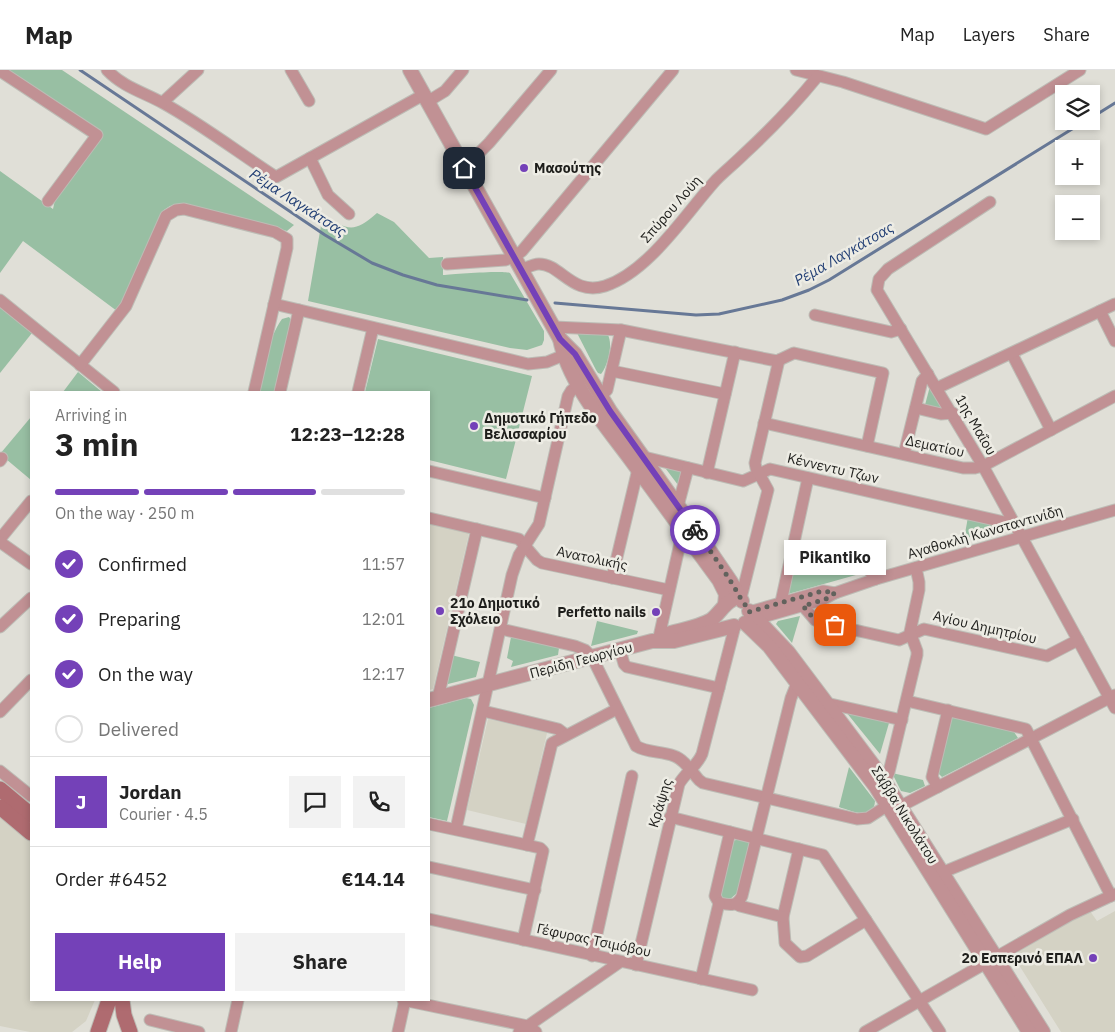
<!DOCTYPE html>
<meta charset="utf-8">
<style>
:root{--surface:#fff;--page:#f2f2f2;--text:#222;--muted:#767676;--line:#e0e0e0;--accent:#7441b8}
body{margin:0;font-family:"IBM Plex Sans",sans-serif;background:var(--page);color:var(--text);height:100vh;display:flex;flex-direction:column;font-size:19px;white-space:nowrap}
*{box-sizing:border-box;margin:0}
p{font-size:16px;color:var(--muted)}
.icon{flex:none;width:28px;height:28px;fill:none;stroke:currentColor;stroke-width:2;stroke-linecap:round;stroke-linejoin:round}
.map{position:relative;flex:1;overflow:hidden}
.drawer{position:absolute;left:30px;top:321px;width:400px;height:610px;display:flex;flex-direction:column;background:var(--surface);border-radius:0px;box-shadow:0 2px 8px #0003}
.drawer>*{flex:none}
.buttons{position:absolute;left:1055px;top:15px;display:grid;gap:10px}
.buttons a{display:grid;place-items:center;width:45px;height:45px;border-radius:0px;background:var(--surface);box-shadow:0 2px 8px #0003;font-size:25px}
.pin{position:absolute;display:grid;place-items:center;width:42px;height:42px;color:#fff;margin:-21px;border-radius:10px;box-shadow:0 2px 8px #0006}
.courier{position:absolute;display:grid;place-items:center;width:50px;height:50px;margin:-25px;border:4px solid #7441b8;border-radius:50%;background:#fff;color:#222;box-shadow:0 1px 6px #0007}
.bubble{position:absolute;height:35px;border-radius:0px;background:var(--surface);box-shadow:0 2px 8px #0003;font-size:16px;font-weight:700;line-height:35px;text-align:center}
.overview em{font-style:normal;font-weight:700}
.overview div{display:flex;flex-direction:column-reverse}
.overview{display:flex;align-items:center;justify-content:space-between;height:85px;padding:0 25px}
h1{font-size:32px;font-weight:700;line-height:38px}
.bar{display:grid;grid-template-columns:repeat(4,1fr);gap:8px 5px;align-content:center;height:60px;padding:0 25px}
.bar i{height:6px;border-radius:4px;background:var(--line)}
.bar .on{background:var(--accent)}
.bar p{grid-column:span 4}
.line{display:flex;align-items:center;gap:12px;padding:0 25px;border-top:1px solid var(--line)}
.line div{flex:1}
.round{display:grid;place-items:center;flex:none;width:52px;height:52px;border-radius:0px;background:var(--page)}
ol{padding:0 25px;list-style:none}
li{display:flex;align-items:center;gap:15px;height:55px}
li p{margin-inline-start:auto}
li .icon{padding:5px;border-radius:50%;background:var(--accent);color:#fff;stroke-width:4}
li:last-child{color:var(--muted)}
li i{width:28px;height:28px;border:2px solid var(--line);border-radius:50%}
.cta{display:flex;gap:10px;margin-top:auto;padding:10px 25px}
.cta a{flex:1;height:58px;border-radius:0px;background:var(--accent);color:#fff;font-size:20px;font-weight:700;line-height:58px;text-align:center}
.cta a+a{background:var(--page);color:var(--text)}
header{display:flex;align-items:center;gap:30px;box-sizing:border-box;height:70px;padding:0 25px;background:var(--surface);border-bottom:1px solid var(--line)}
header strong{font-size:24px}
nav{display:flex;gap:28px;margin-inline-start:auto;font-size:18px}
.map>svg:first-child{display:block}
.built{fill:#d4d2c4}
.green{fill:#98bfa3}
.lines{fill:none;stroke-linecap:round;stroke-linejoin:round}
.stream{stroke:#677896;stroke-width:3}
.minor-casing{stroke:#bdbcb5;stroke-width:13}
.tertiary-casing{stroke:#bdbcb5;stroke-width:16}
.secondary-casing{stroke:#bdbcb5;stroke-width:17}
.minor{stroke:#c19194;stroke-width:11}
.tertiary{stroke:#c19194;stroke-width:14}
.secondary{stroke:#af6b70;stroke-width:15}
.done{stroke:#62625d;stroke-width:5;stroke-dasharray:0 9}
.route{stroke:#7441b8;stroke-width:6}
.poi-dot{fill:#7441b8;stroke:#edece4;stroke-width:2}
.labels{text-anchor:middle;stroke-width:5;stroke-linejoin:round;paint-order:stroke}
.poi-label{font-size:14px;font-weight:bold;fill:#1e1e1b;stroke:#edece4;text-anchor:start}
.street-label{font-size:14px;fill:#1e1e1b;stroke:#edece4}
.water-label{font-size:15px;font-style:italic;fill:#213e74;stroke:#edece4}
</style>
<header>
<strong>Map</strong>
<nav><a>Map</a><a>Layers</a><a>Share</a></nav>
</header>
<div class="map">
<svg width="1115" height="962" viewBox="0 0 1115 962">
<rect width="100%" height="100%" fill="#e0dfd7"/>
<g class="built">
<polygon points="429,453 469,463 433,619 429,620"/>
<polygon points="488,649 547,663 526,754 467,740"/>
<polygon points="0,743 31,770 31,930 95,930 86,951 72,962 30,962 0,956"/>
<polygon points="1090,841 1097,851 1115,841 1115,962 1061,962 1012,884"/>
</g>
<g class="green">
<polygon points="6,0 62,0 294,155 287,161 181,134 170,136 164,140 131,216 117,241 23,171 0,203 0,101 53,139 55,130 102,64"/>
<path d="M377 143 394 152 429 188 443 187V205C454 204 505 200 510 203L544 261V270L542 275 527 280 510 278 308 231 323 144C348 161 354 163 377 143Z"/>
<polygon points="0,237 32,263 0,303"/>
<path d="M289 247 292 251 276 322H258C263 300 268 268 282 249Z"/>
<path d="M576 261 608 265C613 275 608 295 601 304L598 303 596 300Z"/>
<polygon points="378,269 532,306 506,409 429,390 429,322 365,322"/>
<polygon points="78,302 102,322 63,322"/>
<polygon points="930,316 945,338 940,340 925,335"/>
<polygon points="31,347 31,410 0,384"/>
<polygon points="663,395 682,399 678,415"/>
<polygon points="968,447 999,454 999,458 964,469"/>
<polygon points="800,484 858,497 863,503 788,524 795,489"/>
<polygon points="800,546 792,573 776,554 778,551"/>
<polygon points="597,551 638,561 637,564 591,576"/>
<polygon points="511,567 559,578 558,585 511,597 513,591 507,588"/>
<polygon points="451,585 480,592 476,607 444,615"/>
<polygon points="466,628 471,629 474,635 447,751 429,747 429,638"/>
<polygon points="846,642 889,653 880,684"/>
<polygon points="950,647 1014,662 1018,668 942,707 937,702"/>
<path d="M849 697 875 731C874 751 851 741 839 737Z"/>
<polygon points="892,703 923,710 925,716 910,723 901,721"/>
<polygon points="742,768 749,771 749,780 738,822 728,831 723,830 719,824 733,771"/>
</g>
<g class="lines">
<g class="stream">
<polyline points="80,0 325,165 372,193 403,205 437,215 527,230"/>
<polyline points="1091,48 1115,33"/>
<polyline points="555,233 696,245 719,244 782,230 809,220 829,210 1085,51"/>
</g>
<g class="minor-casing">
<g id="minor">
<path d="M107 0C123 17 143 22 163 33 201 54 239 83 276 107L423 25"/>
<polyline points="291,0 309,31"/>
<polyline points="796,0 843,12 986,59 1080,0"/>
<polyline points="0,1 97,65 48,131"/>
<polyline points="163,32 198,0"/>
<polyline points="427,32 445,21 463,0"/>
<polyline points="310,88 328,125 349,144"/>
<polyline points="464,98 489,73 551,0"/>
<polyline points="990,132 888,199 879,209 877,220 983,396 1115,638"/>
<polyline points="447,194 505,190 514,187 522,181 673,0"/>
<path d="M521 200C526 198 533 194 539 194 561 194 572 226 605 216 649 202 686 143 716 110 725 101 735 93 744 84 770 60 795 34 817 7"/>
<polyline points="0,230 114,322"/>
<polyline points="274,234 528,294 547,292 564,285"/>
<polyline points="1100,241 1115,271"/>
<polyline points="815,245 891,262 901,259"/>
<polyline points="554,257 621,260 777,291 794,283 883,303 867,376"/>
<polyline points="1012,284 1051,360"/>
<polyline points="80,295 126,236 166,146 176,140 184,139 275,162 287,169 287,178 254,322"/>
<polyline points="612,301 725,324"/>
<polyline points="937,318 1115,234"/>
<polyline points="280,322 299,240"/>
<polyline points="358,322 373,258"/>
<polyline points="600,327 607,320 621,260"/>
<polyline points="916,338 941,344 953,343"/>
<polyline points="764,353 963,398 975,398 983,396 1115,326"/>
<polyline points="904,384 922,311 928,304"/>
<polyline points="644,387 743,411 770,399 1017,455"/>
<polyline points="0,391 2,388"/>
<polyline points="429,401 545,428"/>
<polyline points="707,403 735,282"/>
<polyline points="678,436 688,398"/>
<polyline points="429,448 519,469 537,490 542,493 669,520"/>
<polyline points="0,469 31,431"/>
<polyline points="0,472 31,494"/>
<polyline points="792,478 858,494 868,499 876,509"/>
<polyline points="612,508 638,399"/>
<polyline points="741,528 768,420 756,398 755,393 779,290"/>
<polyline points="781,532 808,408"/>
<polyline points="803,536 815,550 819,552 899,570 924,559 1047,586 1078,570"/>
<polyline points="749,542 823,521 835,523"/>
<polyline points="756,549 822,530 835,523 876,509 1115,440"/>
<polyline points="0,557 31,528"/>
<path d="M501 559 575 576 585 580 592 587 636 676C647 683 662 681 674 686 684 689 692 702 699 710L703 713 857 749 868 748 885 737 901 736 1115 625"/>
<polyline points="659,567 683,460"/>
<polyline points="620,580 624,594 627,597 719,618"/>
<polyline points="438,628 477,459"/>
<polyline points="907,631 1026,659 1111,826"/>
<polyline points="826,633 902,650"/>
<polyline points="483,641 558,659 566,665"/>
<polyline points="0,642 31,610"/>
<polyline points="0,701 31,726"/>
<polyline points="885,711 889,702 917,585 917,581 910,562 919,520 919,512 916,498"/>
<polyline points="938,717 932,707 948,640"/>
<polyline points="670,747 823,785 940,962"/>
<polyline points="429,754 527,775"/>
<polyline points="456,759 512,505 519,485 539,454 568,326 571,321 579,314"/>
<path d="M730 762 715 826 719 833C729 835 737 837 742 826L791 628 797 613"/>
<polyline points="799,779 783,847 785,873 800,887 807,886 866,850"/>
<polyline points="429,797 535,820"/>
<polyline points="941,803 1073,749"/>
<polyline points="736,834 740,836 783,847"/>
<polyline points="429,849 752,920"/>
<polyline points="523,870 543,781 540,778 527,775 552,673 617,639"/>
<polyline points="592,886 632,706"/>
<path d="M636 895 679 714C685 703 697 696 702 684L735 556"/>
<polyline points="701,909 719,833"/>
<polyline points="403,930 528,956 536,962"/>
<polyline points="150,950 199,962"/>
<polyline points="231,962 238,930"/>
<polyline points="398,962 405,930"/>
<polyline points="519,962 620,892"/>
<polyline points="865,962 1070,845 1115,824"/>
</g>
</g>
<g class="tertiary-casing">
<g id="tertiary">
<path d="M410 0 560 269C568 312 605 355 631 390 660 430 690 470 719 510L726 524 725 535"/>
<polyline points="560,269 575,284 610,341 701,468 731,512 742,531"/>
<polyline points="749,541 788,582 879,703 1043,962"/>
<polyline points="745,553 769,576 876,717 1029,962"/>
<path d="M664 565C679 560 697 558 711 550 719 544 723 535 732 530"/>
<polyline points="429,630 652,571 674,571 734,556"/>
</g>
</g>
<g class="secondary-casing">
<g id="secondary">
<polyline points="0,719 31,745"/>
<polyline points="0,737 31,763"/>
<polyline points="122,930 124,945 130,962"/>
<polyline points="98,962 109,930"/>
</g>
</g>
<use href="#minor" class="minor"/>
<use href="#tertiary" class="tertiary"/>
<use href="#secondary" class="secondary"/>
</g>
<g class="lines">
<path class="done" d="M695 460C711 482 728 505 741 529 744 534 747 536 749 542L822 521 835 523 826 529 803 536 815 550 835 555"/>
<polyline class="route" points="464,98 560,269 575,284 610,341 695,460"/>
</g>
<g class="poi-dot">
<circle cx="524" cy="98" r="5"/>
<circle cx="474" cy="356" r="5"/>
<circle cx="440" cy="541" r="5"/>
<circle cx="656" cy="542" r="5"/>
<circle cx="1093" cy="888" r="5"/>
</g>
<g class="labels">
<g class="poi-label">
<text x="534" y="103">Μασούτης</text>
<text x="484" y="353">Δημοτικό Γήπεδο<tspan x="484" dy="16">Βελισσαρίου</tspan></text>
<text x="450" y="538">21ο Δημοτικό<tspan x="450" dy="16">Σχόλειο</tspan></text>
<text x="646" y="547" text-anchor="end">Perfetto nails</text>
<text x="1083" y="893" text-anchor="end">2ο Εσπερινό ΕΠΑΛ</text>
</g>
<g class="street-label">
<text transform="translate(671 139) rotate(-49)" y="5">Σπύρου Λούη</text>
<text transform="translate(976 355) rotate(60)" y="5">1ης Μαΐου</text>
<text transform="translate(935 376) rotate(12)" y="5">Δεματίου</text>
<text transform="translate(833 398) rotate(13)" y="5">Κέννεντυ Τζων</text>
<text transform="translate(985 462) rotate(-16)" y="5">Αγαθοκλή Κωνσταντινίδη</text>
<text transform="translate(592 488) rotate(12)" y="5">Ανατολικής</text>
<text transform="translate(985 557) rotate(13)" y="5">Αγίου Δημητρίου</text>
<text transform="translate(581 590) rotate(-15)" y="5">Περίδη Γεωργίου</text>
<text transform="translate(660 733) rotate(-73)" y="5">Κράψης</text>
<text transform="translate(905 745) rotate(58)" y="5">Σάββα Νικολάτου</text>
<text transform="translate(594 870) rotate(12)" y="5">Γέφυρας Τσιμόβου</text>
</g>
<g class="water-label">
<text transform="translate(298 133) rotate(33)" y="5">Ρέμα Λαγκάτσας</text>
<text transform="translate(844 184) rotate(-30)" y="5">Ρέμα Λαγκάτσας</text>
</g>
</g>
</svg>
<div class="buttons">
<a><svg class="icon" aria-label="layers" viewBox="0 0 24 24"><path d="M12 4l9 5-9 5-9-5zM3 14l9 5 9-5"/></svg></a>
<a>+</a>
<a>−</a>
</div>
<div class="pin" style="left:835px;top:555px;background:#ea580c"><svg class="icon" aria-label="bag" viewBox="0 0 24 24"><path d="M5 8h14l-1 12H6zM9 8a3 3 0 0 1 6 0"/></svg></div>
<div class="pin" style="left:464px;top:98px;background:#1f2937"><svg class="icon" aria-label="home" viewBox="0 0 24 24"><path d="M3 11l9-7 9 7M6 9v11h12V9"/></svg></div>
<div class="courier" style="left:695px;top:460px"><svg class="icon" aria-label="bike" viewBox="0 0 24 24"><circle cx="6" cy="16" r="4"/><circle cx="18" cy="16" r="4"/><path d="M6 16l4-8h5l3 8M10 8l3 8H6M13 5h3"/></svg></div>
<div class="bubble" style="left:784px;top:470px;width:102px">Pikantiko</div>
<section class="drawer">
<div class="overview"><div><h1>3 min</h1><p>Arriving in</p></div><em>12:23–12:28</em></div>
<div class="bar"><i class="on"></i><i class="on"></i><i class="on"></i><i></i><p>On the way · 250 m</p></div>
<ol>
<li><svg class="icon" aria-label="check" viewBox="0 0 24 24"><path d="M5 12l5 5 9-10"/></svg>Confirmed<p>11:57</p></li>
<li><svg class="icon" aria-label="check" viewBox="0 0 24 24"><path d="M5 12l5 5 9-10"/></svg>Preparing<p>12:01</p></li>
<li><svg class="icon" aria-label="check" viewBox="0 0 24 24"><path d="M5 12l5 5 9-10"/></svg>On the way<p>12:17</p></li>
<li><i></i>Delivered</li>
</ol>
<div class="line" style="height:90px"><b class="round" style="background:var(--accent);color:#fff">J</b><div><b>Jordan</b><p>Courier · 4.5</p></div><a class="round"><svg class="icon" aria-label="chat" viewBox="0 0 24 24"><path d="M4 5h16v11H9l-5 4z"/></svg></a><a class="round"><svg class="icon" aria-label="phone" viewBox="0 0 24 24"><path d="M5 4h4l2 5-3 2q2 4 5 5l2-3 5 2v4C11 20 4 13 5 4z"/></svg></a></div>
<div class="line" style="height:65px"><div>Order #6452</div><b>€14.14</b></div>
<div class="cta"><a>Help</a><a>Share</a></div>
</section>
</div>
